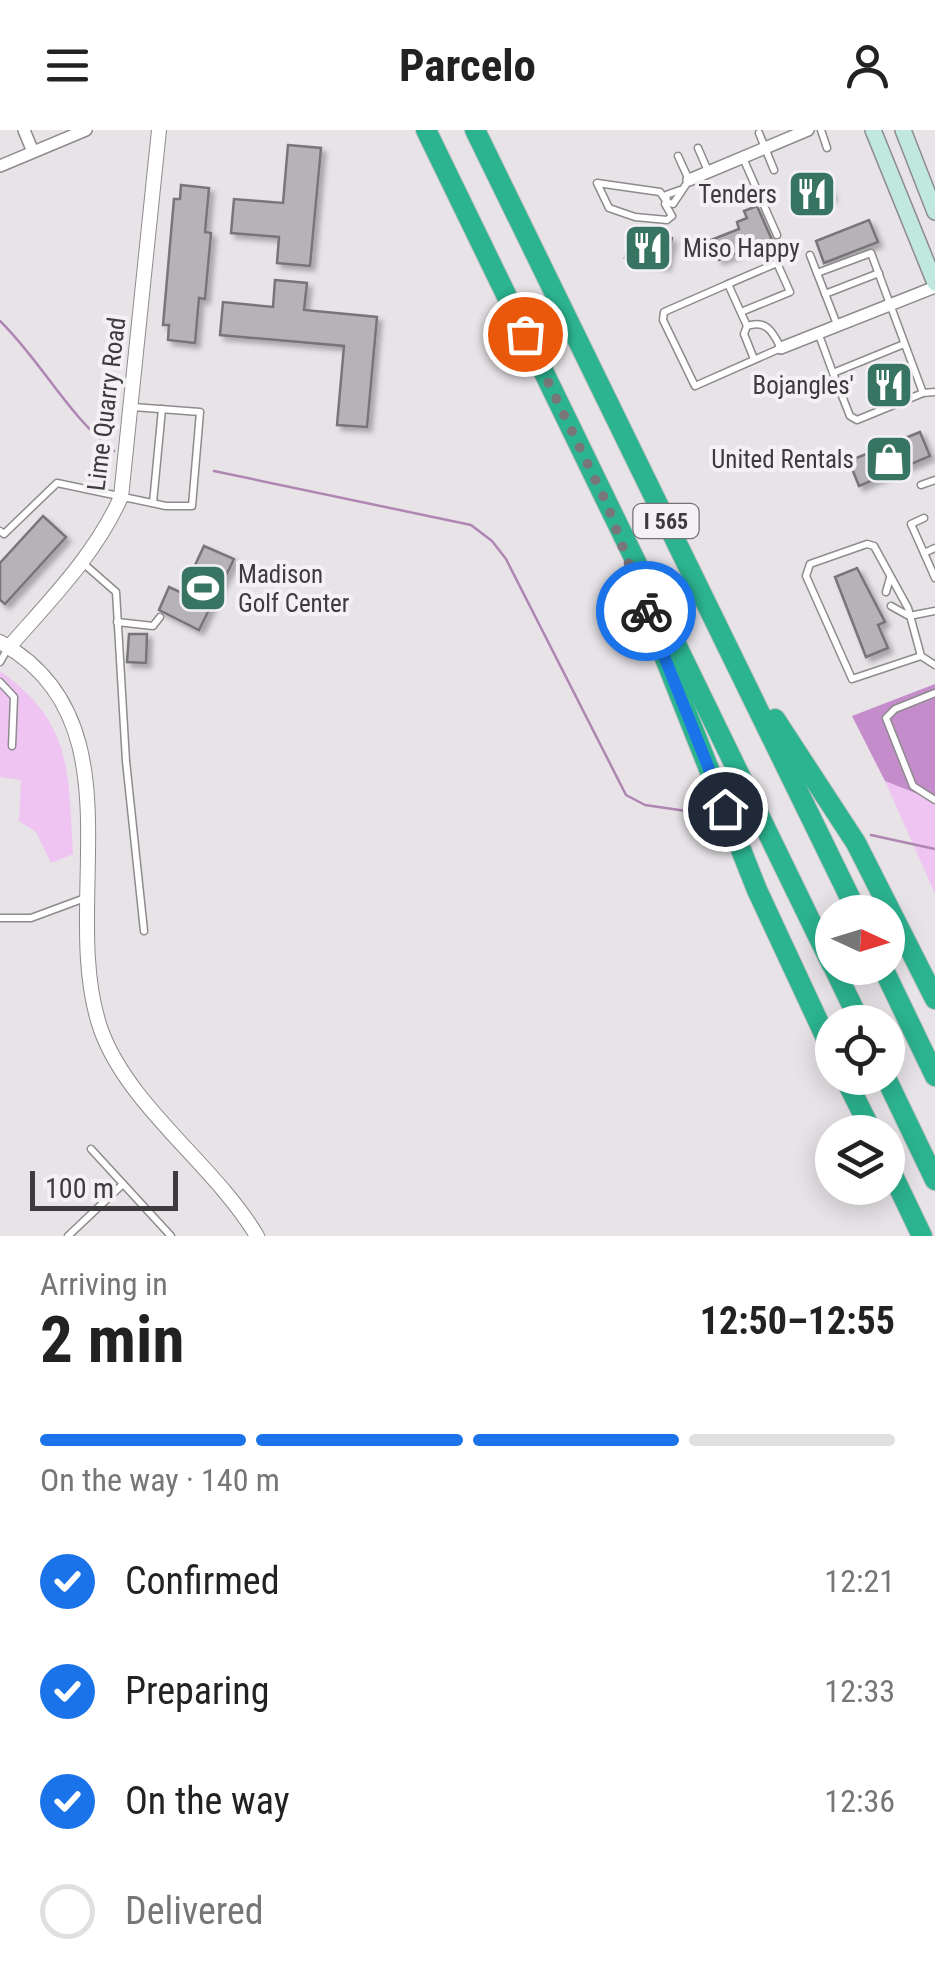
<!DOCTYPE html>
<meta charset="utf-8">
<style>
:root{--surface:#fff;--page:#f2f2f2;--text:#222;--muted:#767676;--line:#e0e0e0;--accent:#1a73e8}
body{margin:0;font-family:"Roboto Condensed",sans-serif;background:var(--page);color:var(--text);height:100vh;display:flex;flex-direction:column;font-size:38px;white-space:nowrap}
*{box-sizing:border-box;margin:0}
p{font-size:32px;color:var(--muted)}
.icon{flex:none;width:55px;height:55px;fill:none;stroke:currentColor;stroke-width:2;stroke-linecap:round;stroke-linejoin:round}
.map{position:relative;height:1106px;overflow:hidden}
.drawer{display:flex;flex-direction:column;background:var(--surface);flex:1}
.drawer>*{flex:none}
.needle{width:65px;rotate:94deg}
.controls{position:absolute;left:815px;top:765px;display:grid;gap:20px}
.controls a{display:grid;place-items:center;width:90px;height:90px;border-radius:50%;background:var(--surface);box-shadow:0 5px 25px #0003;font-size:50px}
.scale{position:absolute;left:30px;bottom:25px;width:148px;box-sizing:border-box;padding-left:10px;border:5px solid #3d3b3d;border-top:0;font-size:28px;line-height:35px;white-space:nowrap;color:#3d3b3d;-webkit-text-stroke:8px #f4f1f5;paint-order:stroke}
.pin{position:absolute;display:grid;place-items:center;width:85px;height:85px;color:#fff;margin:-42px;border:5px solid #fff;border-radius:50%;box-shadow:0 2px 10px #0007}
.courier{position:absolute;display:grid;place-items:center;width:100px;height:100px;margin:-50px;border:8px solid #1a73e8;border-radius:50%;background:#fff;color:#222;box-shadow:0 2px 12px #0007}
.head em{font-style:normal;font-weight:700}
.head div{display:flex;flex-direction:column-reverse}
.head{display:flex;align-items:center;justify-content:space-between;height:170px;padding:0 40px}
h1{font-size:65px;font-weight:700;line-height:75px}
.bar{display:grid;grid-template-columns:repeat(4,1fr);gap:15px 10px;align-content:center;height:120px;padding:0 40px}
.bar i{height:12px;border-radius:8px;background:var(--line)}
.bar .on{background:var(--accent)}
.bar p{grid-column:span 4}
ol{padding:0 40px;list-style:none}
li{display:flex;align-items:center;gap:30px;height:110px}
li p{margin-inline-start:auto}
li .icon{padding:10px;border-radius:50%;background:var(--accent);color:#fff;stroke-width:4}
li:last-child{color:var(--muted)}
li i{width:55px;height:55px;border:5px solid var(--line);border-radius:50%}
header{display:flex;justify-content:space-between;align-items:center;height:130px;padding:0 40px;background:var(--surface);font-size:45px;font-weight:700}
.map>svg:first-child{display:block}
.green{fill:#efc4f3}
.forest{fill:#c48cca}
.lines{fill:none;stroke-linecap:round;stroke-linejoin:round}
.stream{stroke:#af86b3;stroke-width:2.5}
.building{fill:#b6b2b6;stroke:#787578;stroke-width:2.5;filter:url(#shadow)}
.service-casing{stroke:#8e8b8e;stroke-width:9}
.minor-casing{stroke:#8e8b8e;stroke-width:14}
.tertiary-casing{stroke:#8e8b8e;stroke-width:16}
.secondary-casing{stroke:#8e8b8e;stroke-width:18}
.motorway-casing{stroke:#c1c0c1;stroke-width:22}
.service{stroke:#fff;stroke-width:6}
.minor{stroke:#fff;stroke-width:11}
.tertiary{stroke:#fff;stroke-width:14}
.secondary{stroke:#c0e8de;stroke-width:15}
.motorway{stroke:#2cb490;stroke-width:20}
.done{stroke:#787678;stroke-width:10;stroke-dasharray:0 18}
.route{stroke:#1a73e8;stroke-width:12}
.labels{text-anchor:middle;stroke-width:8;stroke-linejoin:round;paint-order:stroke}
.shield{fill:#f4f1f5;stroke:#747274;stroke-width:2.5}
.shield-label{font-size:22px;font-weight:bold;fill:#3d3b3d}
.poi-label{font-size:25px;fill:#3d3b3d;stroke:#f4f1f5;text-anchor:end}
.street-label{font-size:25px;fill:#3d3b3d;stroke:#f4f1f5}
</style>
<header><svg class="icon" aria-label="menu" viewBox="0 0 24 24"><path d="M4 6h16M4 12h16M4 18h16"/></svg>Parcelo<svg class="icon" aria-label="person" viewBox="0 0 24 24"><circle cx="12" cy="8" r="4"/><path d="M4 21q1-7 8-7t8 7"/></svg></header>
<div class="map">
<svg width="935" height="1106" viewBox="0 0 935 1106">
<defs>
<filter id="shadow"><feDropShadow dx="4.5" dy="4.5" stdDeviation="2.5" flood-color="#0004"/></filter>
</defs>
<rect width="100%" height="100%" fill="#e7e3e7"/>
<g class="green">
<path d="M0 541C73 593 68 642 73 724L51 733 36 702 19 691 21 650 0 647Z"/>
<polygon points="885,651 935,671 935,764"/>
</g>
<polygon class="forest" points="935,554 935,671 885,651 852,586"/>
<g class="lines">
<g class="stream">
<path d="M0 191C41 231 69 287 114 321"/>
<polyline points="214,341 471,395 492,411 506,429 626,665 645,675 714,685"/>
<polyline points="871,705 935,719"/>
</g>
</g>
<g class="building">
<polygon points="288,15 321,18 310,136 277,133 279,107 231,103 234,69 283,73"/>
<polygon points="825,49 832,66 799,79 793,63"/>
<polygon points="181,55 209,58 205,102 211,103 205,169 199,168 195,213 168,210 169,195 163,195 174,69 180,69"/>
<polygon points="757,76 772,110 719,130 711,110 739,99 737,92 747,88 744,81"/>
<polygon points="869,90 878,112 824,133 816,111"/>
<polygon points="631,100 672,108 666,136 625,128"/>
<polygon points="275,150 307,153 304,180 377,187 367,297 337,295 344,216 220,205 223,172 273,177"/>
<polygon points="920,302 930,326 859,356 849,331"/>
<polygon points="43,386 66,407 5,474 0,470 0,433"/>
<polygon points="204,416 234,429 199,500 159,480 169,457 182,463"/>
<polygon points="857,438 885,492 878,495 888,518 866,527 835,447"/>
<polygon points="129,504 147,504 146,533 127,532"/>
</g>
<g class="lines">
<g class="service-casing">
<g id="service">
<polyline points="821,0 827,18"/>
<polyline points="759,3 774,40"/>
<polyline points="698,18 708,41"/>
<polyline points="743,28 777,105"/>
<polyline points="667,72 673,74 689,50 678,26"/>
<polyline points="667,72 666,65 680,60"/>
<polyline points="665,74 672,86 667,90 635,87 609,78 597,53 660,62 667,72"/>
<polyline points="810,125 817,143"/>
<polyline points="728,154 777,133 790,162 741,182"/>
<polyline points="825,164 879,143"/>
<path d="M747 196 728 154 664 182 663 190 695 256 781 218C773 203 767 189 747 196L744 204 754 229"/>
<polyline points="838,197 817,143 871,123 923,263 857,290 850,286 833,243 904,214"/>
<polyline points="819,205 833,243"/>
<polyline points="923,263 935,262"/>
<polyline points="921,355 935,350"/>
<polyline points="153,373 162,279"/>
<polyline points="0,401 4,404 57,353 166,376 192,376 200,282 133,277"/>
<polyline points="935,418 924,423 935,448"/>
<polyline points="924,423 911,394 924,388"/>
<polyline points="84,434 116,462 126,631 144,801"/>
<polyline points="886,462 890,448"/>
<polyline points="891,476 909,486 935,481"/>
<polyline points="117,492 153,496 160,487"/>
<polyline points="921,526 852,549 806,446 810,434 867,414 874,416 908,478 921,526 935,535"/>
<polyline points="0,532 8,518"/>
<polyline points="0,552 14,567 12,616"/>
<polyline points="935,563 895,579 886,588 913,656 935,670"/>
<polyline points="0,788 31,788 85,768"/>
<polyline points="91,1019 171,1106"/>
<polyline points="68,1106 123,1054"/>
</g>
</g>
<g class="minor-casing">
<g id="minor">
<polyline points="24,0 33,22"/>
<polyline points="0,36 86,0"/>
<polyline points="689,50 808,0"/>
<polyline points="781,218 935,157"/>
</g>
</g>
<g class="tertiary-casing">
<g id="tertiary">
<path d="M0 512C144 592 57 775 101 900 129 977 214 1034 257 1106"/>
<path d="M9 517C51 469 95 425 121 367L159 0"/>
</g>
</g>
<g class="secondary-casing">
<g id="secondary">
<polyline points="873,0 935,153"/>
<polyline points="903,0 935,82"/>
</g>
</g>
<g class="motorway-casing">
<g id="motorway">
<polyline points="426,0 832,835"/>
<polyline points="475,0 857,782"/>
<polyline points="649,488 757,760 832,921"/>
<polyline points="775,589 856,713 935,869"/>
<polyline points="834,838 860,892"/>
<polyline points="883,838 935,946"/>
<polyline points="845,948 872,1002"/>
<polyline points="886,948 935,1050"/>
<polyline points="888,1035 922,1106"/>
</g>
</g>
<use href="#service" class="service"/>
<use href="#minor" class="minor"/>
<use href="#tertiary" class="tertiary"/>
<use href="#secondary" class="secondary"/>
<use href="#motorway" class="motorway"/>
</g>
<g class="lines">
<polyline class="done" points="525,204 607,374 646,481"/>
<polyline class="route" points="646,481 725,679"/>
</g>
<defs>
<g id="restaurant-square" transform="scale(2.5)"><rect x="-9" y="-9" width="18" height="18" rx="4" fill="#377562" stroke="#f4f1f5"/><path d="M-5-6h1v4h1v-4h1v4h1v-4h1v5L-1.5 .5V6h-2V.5L-5-1ZM5-6V6H3V1.5H1.5Q1.5-4 5-6Z" fill="#fff"/></g>
<g id="shop-square" transform="scale(2.5)"><rect x="-9" y="-9" width="18" height="18" rx="4" fill="#377562" stroke="#f4f1f5"/><path d="M-5-2.5h2.3a2.7 3.5 0 0 1 5.4 0H5L5.5 6h-11ZM-1.5-2.5h3a1.5 2.3 0 0 0-3 0Z" fill="#fff"/></g>
<g id="stadium-square" transform="scale(2.5)"><rect x="-9" y="-9" width="18" height="18" rx="4" fill="#377562" stroke="#f4f1f5"/><path d="M0-5a6.5 5 0 1 0 0 10a6.5 5 0 1 0 0-10ZM-3.5-1.8h7v3.6h-7Z" fill="#fff"/></g>
</defs>
<g fill-rule="evenodd">
<use href="#restaurant-square" x="812" y="64"/>
<use href="#restaurant-square" x="648" y="118"/>
<use href="#restaurant-square" x="889" y="255"/>
<use href="#shop-square" x="889" y="329"/>
<use href="#stadium-square" x="203" y="458"/>
</g>
<g class="labels">
<rect class="shield" x="633.5" y="374" width="65" height="34" rx="8"/>
<g class="shield-label">
<text x="666" y="399">I 565</text>
</g>
<g class="poi-label">
<text x="777" y="73">Tenders</text>
<text x="683" y="127" text-anchor="start">Miso Happy</text>
<text x="854" y="264">Bojangles'</text>
<text x="854" y="338">United Rentals</text>
<text x="238" y="453" text-anchor="start">Madison<tspan x="238" dy="29">Golf Center</tspan></text>
</g>
<g class="street-label">
<text transform="translate(106 274) rotate(-83)" y="9">Lime Quarry Road</text>
</g>
</g>
</svg>
<div class="controls">
<a><svg class="needle" viewBox="-14 -14 28 28"><path d="M0-13l5 13h-10z" fill="#e53935"/><path d="M0 13l5-13h-10z" fill="#767676"/></svg></a>
<a><svg class="icon" aria-label="locate" viewBox="0 0 24 24"><circle cx="12" cy="12" r="6"/><path d="M12 2v4M12 18v4M2 12h4M18 12h4"/></svg></a>
<a><svg class="icon" aria-label="layers" viewBox="0 0 24 24"><path d="M12 4l9 5-9 5-9-5zM3 14l9 5 9-5"/></svg></a>
</div>
<div class="scale">100 m</div>
<div class="pin" style="left:525px;top:204px;background:#ea580c"><svg class="icon" aria-label="bag" viewBox="0 0 24 24"><path d="M5 8h14l-1 12H6zM9 8a3 3 0 0 1 6 0"/></svg></div>
<div class="pin" style="left:725px;top:679px;background:#1f2937"><svg class="icon" aria-label="home" viewBox="0 0 24 24"><path d="M3 11l9-7 9 7M6 9v11h12V9"/></svg></div>
<div class="courier" style="left:646px;top:481px"><svg class="icon" aria-label="bike" viewBox="0 0 24 24"><circle cx="6" cy="16" r="4"/><circle cx="18" cy="16" r="4"/><path d="M6 16l4-8h5l3 8M10 8l3 8H6M13 5h3"/></svg></div>
</div>
<section class="drawer">
<div class="head"><div><h1>2 min</h1><p>Arriving in</p></div><em>12:50–12:55</em></div>
<div class="bar"><i class="on"></i><i class="on"></i><i class="on"></i><i></i><p>On the way · 140 m</p></div>
<ol>
<li><svg class="icon" aria-label="check" viewBox="0 0 24 24"><path d="M5 12l5 5 9-10"/></svg>Confirmed<p>12:21</p></li>
<li><svg class="icon" aria-label="check" viewBox="0 0 24 24"><path d="M5 12l5 5 9-10"/></svg>Preparing<p>12:33</p></li>
<li><svg class="icon" aria-label="check" viewBox="0 0 24 24"><path d="M5 12l5 5 9-10"/></svg>On the way<p>12:36</p></li>
<li><i></i>Delivered</li>
</ol>
</section>
